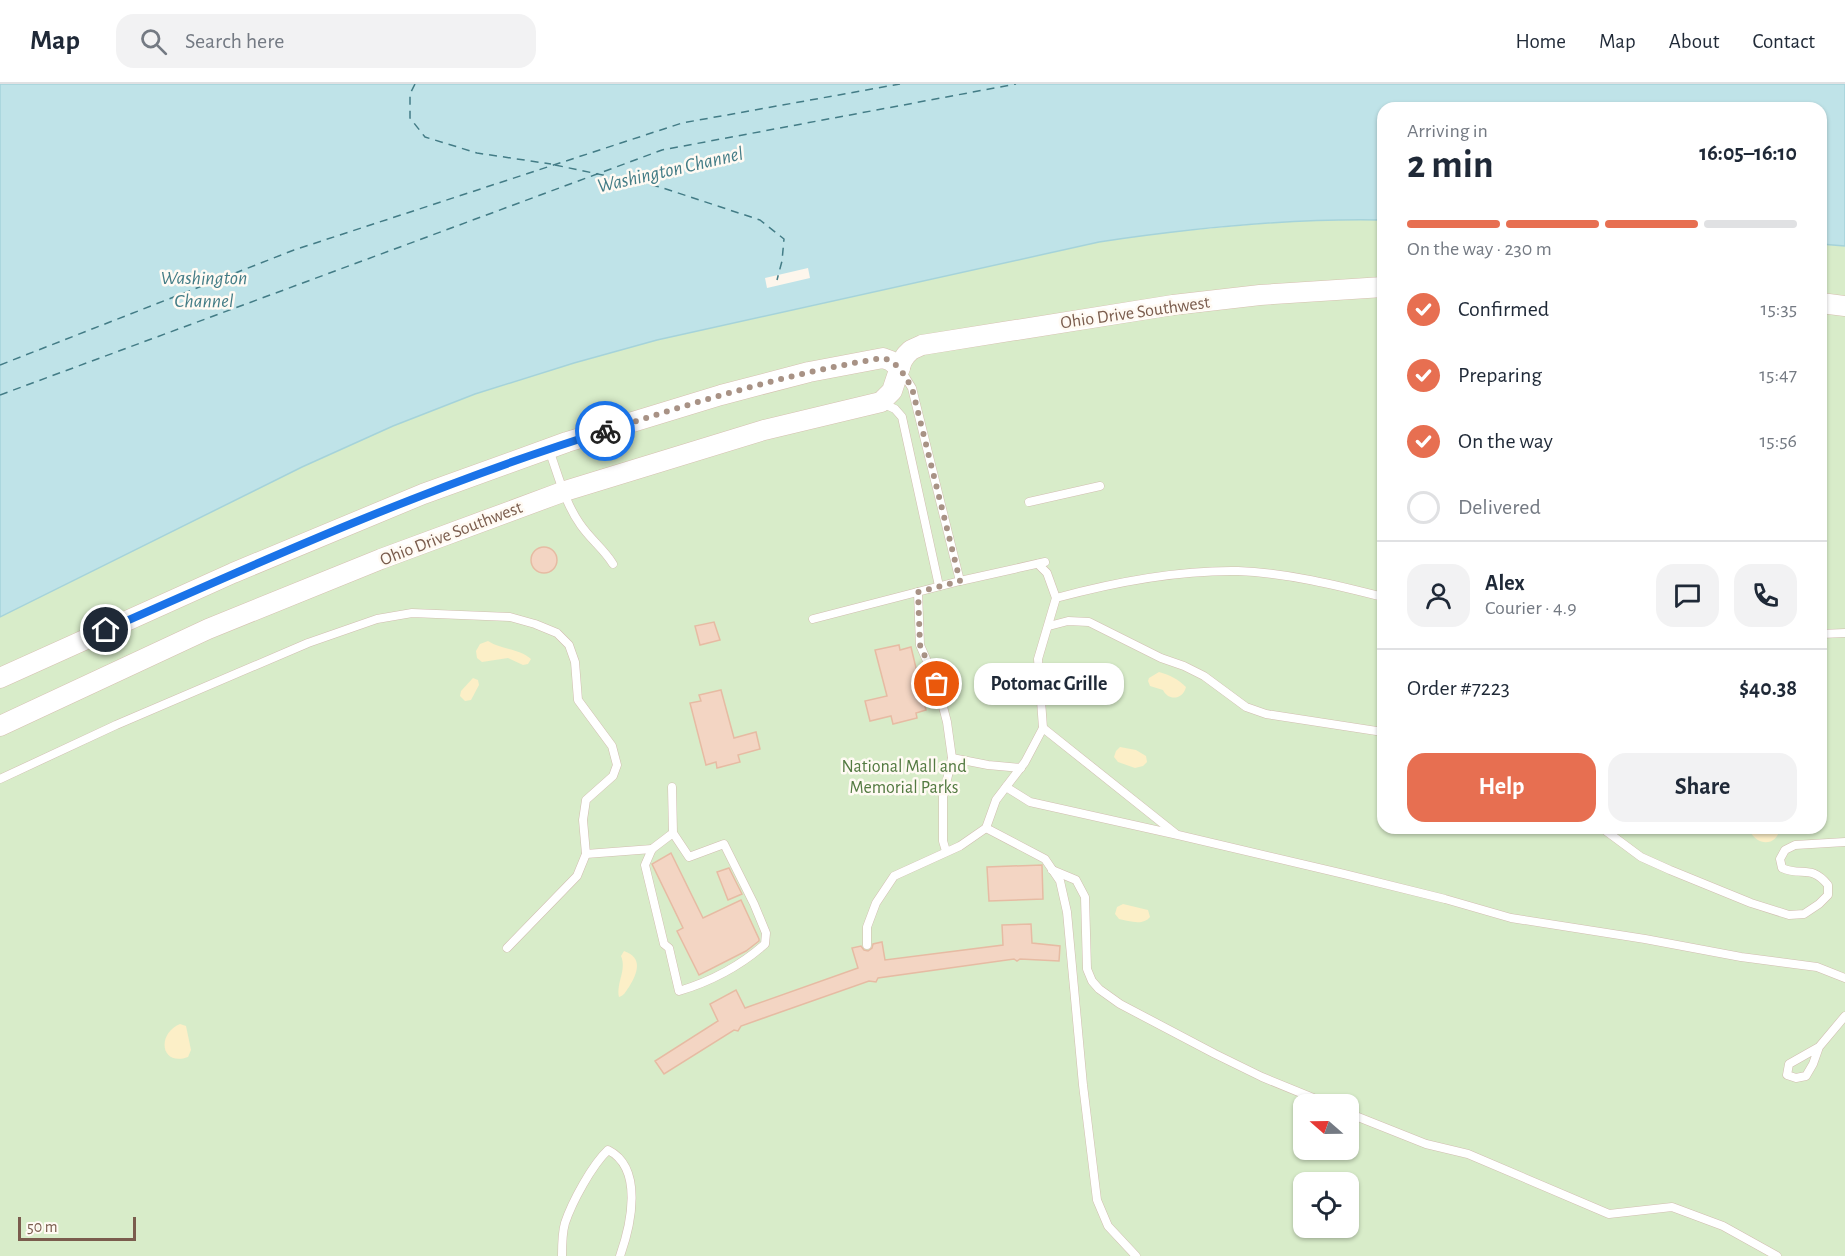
<!DOCTYPE html>
<meta charset="utf-8">
<style>
:root{--surface:#fff;--page:#f2f2f3;--text:#1f2937;--muted:#747a83;--line:#e0e1e3;--accent:#e76f51}
body{margin:0;font-family:"Alegreya Sans",sans-serif;background:var(--page);color:var(--text);height:100vh;display:flex;flex-direction:column;font-size:22px;white-space:nowrap}
*{box-sizing:border-box;margin:0}
p{font-size:20px;color:var(--muted)}
.icon{flex:none;width:33px;height:33px;fill:none;stroke:currentColor;stroke-width:2;stroke-linecap:round;stroke-linejoin:round}
.map{position:relative;flex:1;overflow:hidden}
.drawer{position:absolute;left:1377px;top:18px;width:450px;height:732px;display:flex;flex-direction:column;background:var(--surface);border-radius:18px;box-shadow:0 2px 4px #0004}
.drawer>*{flex:none}
.needle{width:39px;rotate:290deg}
.buttons{position:absolute;left:1293px;top:1010px;display:grid;gap:12px}
.buttons a{display:grid;place-items:center;width:66px;height:66px;border-radius:12px;background:var(--surface);box-shadow:0 2px 4px #0004;font-size:30px}
.scale{position:absolute;left:18px;bottom:15px;width:118px;box-sizing:border-box;padding-left:6px;border:3px solid #7a5c4d;border-top:0;font-size:16px;line-height:21px;white-space:nowrap;color:#7a5c4d;-webkit-text-stroke:4px #fffaf3;paint-order:stroke}
.pin{position:absolute;display:grid;place-items:center;width:51px;height:51px;color:#fff;margin:-26px;border:3px solid #fff;border-radius:50%;box-shadow:0 2px 6px #0007}
.courier{position:absolute;display:grid;place-items:center;width:60px;height:60px;margin:-30px;border:4px solid #1a73e8;border-radius:50%;background:#fff;color:#222;box-shadow:0 2px 8px #0007}
.bubble{position:absolute;height:42px;border-radius:18px;background:var(--surface);box-shadow:0 2px 4px #0004;font-size:20px;font-weight:700;line-height:42px;text-align:center}
.overview em{font-style:normal;font-weight:700}
.overview div{display:flex;flex-direction:column-reverse}
.overview{display:flex;align-items:center;justify-content:space-between;height:102px;padding:0 30px}
h1{font-size:39px;font-weight:700;line-height:45px}
.bar{display:grid;grid-template-columns:repeat(4,1fr);gap:9px 6px;align-content:center;height:72px;padding:0 30px}
.bar i{height:8px;border-radius:4px;background:var(--line)}
.bar .current{background:var(--accent)}
.bar p{grid-column:span 4}
.line{display:flex;align-items:center;gap:15px;padding:0 30px;border-top:2px solid var(--line)}
.line div{flex:1}
.round{display:grid;place-items:center;flex:none;width:63px;height:63px;border-radius:18px;background:var(--page)}
ol{padding:0 30px;list-style:none}
li{display:flex;align-items:center;gap:18px;height:66px}
li p{margin-inline-start:auto}
li .icon{padding:6px;border-radius:50%;background:var(--accent);color:#fff;stroke-width:4}
li:last-child{color:var(--muted)}
li i{width:33px;height:33px;border:3px solid var(--line);border-radius:50%}
.cta{display:flex;gap:12px;margin-top:auto;padding:12px 30px}
.cta a{flex:1;height:69px;border-radius:18px;background:var(--accent);color:#fff;font-size:24px;font-weight:700;line-height:69px;text-align:center}
.cta a+a{background:var(--page);color:var(--text)}
header{display:flex;align-items:center;gap:36px;box-sizing:border-box;height:84px;padding:0 30px;background:var(--surface);border-bottom:2px solid var(--line)}
header strong{font-size:28px}
nav{display:flex;gap:33px;margin-inline-start:auto;font-size:21px}
.search{width:420px;height:54px;background:var(--page);display:flex;align-items:center;gap:15px;box-sizing:border-box;padding:0 21px;border-radius:18px;color:var(--muted);font-size:22px}
.map>svg:first-child{display:block}
.green{fill:#d8ecc9;fill-rule:evenodd}
.sand{fill:#fcefc7}
.water{fill:#bfe3e8;stroke:#a5d3da;stroke-width:1.5}
.pier{fill:#fdf6ec}
.lines{fill:none;stroke-linecap:round;stroke-linejoin:round}
.ferry{stroke:#437c86;stroke-width:1.5;stroke-dasharray:8 6;stroke-linecap:butt}
.building{fill:#f3d5c3;stroke:#e6bba3;stroke-width:1.5}
.lane-casing{stroke:#d1beb0;stroke-width:9}
.secondary-casing{stroke:#d6c0b0;stroke-width:21}
.lane{stroke:#fff;stroke-width:8}
.secondary{stroke:#fff;stroke-width:20}
.done{stroke:#a89285;stroke-width:6;stroke-dasharray:0 10.8}
.route{stroke:#1a73e8;stroke-width:8}
.labels{text-anchor:middle;stroke-width:5;stroke-linejoin:round;paint-order:stroke}
.street-label{font-size:18px;fill:#7a5c4d;stroke:#fffaf3}
.park-label{font-size:18px;fill:#537a41;stroke:#fffaf3}
.water-label{font-size:20px;font-style:italic;fill:#437c86;stroke:#fffaf3}
</style>
<header>
<strong>Map</strong>
<div class="search"><svg class="icon" aria-label="search" viewBox="0 0 24 24"><circle cx="10" cy="10" r="6"/><path d="M15 15l6 6"/></svg>Search here</div>
<nav><a>Home</a><a>Map</a><a>About</a><a>Contact</a></nav>
</header>
<div class="map">
<svg width="1845" height="1172" viewBox="0 0 1845 1172">
<rect width="100%" height="100%" fill="#fdf6ec"/>
<path class="green" d="M1302 136H1383V744H1821V160L1845 162V1172H0V533L302 383 393 342 475 310 574 279 657 256 1099 158 1170 148ZM1304 1020H1348V1065H1304ZM1304 1098H1348V1143H1304Z"/>
<g class="sand">
<path d="M488 557C502 566 519 564 531 575L528 580 523 581 508 574 482 578 477 574 476 567 480 560Z"/>
<path d="M1159 588C1170 591 1178 595 1186 603 1183 616 1168 617 1163 606L1150 602 1148 597 1149 594Z"/>
<polygon points="473,594 478,596 479,601 471,616 465,617 460,612 461,607"/>
<polygon points="1120,663 1136,666 1146,672 1147,678 1143,682 1135,684 1118,678 1114,673 1116,667"/>
<path d="M1752 744H1780C1777 762 1758 763 1750 747Z"/>
<path d="M1123 820 1148 826 1150 833C1143 842 1129 837 1119 835L1115 830 1117 823Z"/>
<path d="M624 867C644 874 637 890 629 903 625 908 625 911 619 913 616 899 627 886 621 872Z"/>
<path d="M180 940 186 942 191 966 188 973C161 983 156 950 180 940Z"/>
</g>
<path class="water" d="M0 0H1845V162L1821 160V24H1383V136C1287 134 1193 144 1099 158L657 256 574 279 475 310 393 342 302 383 0 533Z"/>
<polygon class="pier" points="808,184 810,194 767,204 765,194"/>
<g class="lines">
<g class="ferry">
<polyline points="415,0 410,10 410,34 425,53 477,69 551,80"/>
<polyline points="555,81 660,103 760,136 784,155 782,177 777,196"/>
<polyline points="0,281 294,166 682,39 900,0"/>
<polyline points="0,311 662,66 1016,0"/>
</g>
</g>
<g class="building">
<circle cx="544" cy="476" r="13"/>
<polygon points="714,538 720,556 700,561 695,542"/>
<polygon points="899,561 900,566 911,563 926,626 916,629 917,634 893,640 891,632 870,637 865,617 887,612 875,566"/>
<polygon points="721,606 734,654 756,648 760,665 738,671 740,678 717,684 716,678 706,681 690,619 701,617 699,611"/>
<polygon points="671,769 703,834 741,816 759,855 759,857 746,867 699,891 677,847 683,844 652,780"/>
<polygon points="1042,781 1043,815 989,817 987,783"/>
<polygon points="729,784 742,810 728,816 717,788"/>
<polygon points="1031,840 1032,859 1060,862 1059,877 1020,875 1017,877 1014,875 878,894 876,898 869,897 741,942 738,947 734,946 664,990 655,977 718,937 710,920 736,906 745,924 858,884 852,864 861,862 864,866 868,867 872,864 873,860 882,858 885,876 1003,861 1002,841"/>
</g>
<g class="lines">
<g class="lane-casing">
<g id="lane">
<polyline points="902,288 912,304 960,497"/>
<polyline points="882,319 895,325 902,333 939,502"/>
<path d="M549 366C558 390 565 419 580 440 590 455 604 465 613 480"/>
<polyline points="1029,418 1100,402"/>
<polyline points="1038,480 1047,489 1056,514"/>
<polyline points="918,508 920,561 937,600 947,638 952,674 943,713 943,757 946,767"/>
<polyline points="813,535 960,497 1045,478"/>
<polyline points="1049,542 1068,537 1089,538 1161,574 1184,582 1204,592 1246,623 1266,630 1383,648"/>
<polyline points="1821,550 1845,549"/>
<polyline points="1043,644 1176,750"/>
<polyline points="952,674 988,681 1021,684"/>
<polyline points="0,695 116,641 308,559 377,535 412,529 510,533 535,540 557,549 569,561 575,578 578,616 612,662 617,681 613,692 586,716 583,736 586,770 577,792 507,864"/>
<path d="M672 703 673 749 689 773 724 760 754 820 766 849 765 860C739 883 712 897 679 907L669 864 664 860 645 781 652 765 673 749"/>
<polyline points="1006,703 1030,718 1178,751 1344,790 1445,815 1511,834 1645,855 1741,873 1817,883 1845,894"/>
<polyline points="986,744 1045,775 1060,797 1067,828 1083,1001 1097,1116 1108,1142 1136,1172"/>
<path d="M1602 744 1641 773 1670 786 1751 819 1789 831 1804 830 1819 820 1828 811V801C1811 780 1802 793 1782 784L1780 775 1785 766 1795 761 1845 758"/>
<polyline points="586,770 652,765"/>
<polyline points="1052,786 1076,796 1085,813 1087,885 1092,897 1099,905 1120,920 1215,970 1262,993 1328,1020"/>
<path d="M867 861V843L876 819 894 792 960 762 986 744 996 716 1025 678 1043 644 1038 575 1056 514C1115 498 1177 486 1238 487 1287 489 1336 501 1383 513"/>
<polyline points="1819,963 1813,980 1806,992 1796,994 1787,991 1789,980 1819,963 1845,932"/>
<polyline points="1348,1029 1426,1060 1468,1070 1609,1130 1672,1123 1723,1142 1777,1172"/>
<path d="M562 1172C562 1162 562 1149 565 1139 572 1118 592 1081 608 1066 644 1084 631 1141 620 1172"/>
</g>
</g>
<g class="secondary-casing">
<g id="secondary">
<polyline points="1821,219 1845,222"/>
<polyline points="0,594 233,489 423,410 567,358 721,311 809,288 883,274 891,277 900,284"/>
<polyline points="0,642 208,545 381,475 565,407 764,346 881,318 892,307 902,277 906,271 911,266 922,261 1173,221 1260,211 1383,203"/>
</g>
</g>
<use href="#lane" class="lane"/>
<use href="#secondary" class="secondary"/>
</g>
<g class="lines">
<path class="done" d="M605 347C696 318 788 289 883 274 899 279 904 291 912 304L960 497 918 508 920 561 937 600"/>
<path class="route" d="M106 546C270 473 434 400 605 347"/>
</g>
<g class="labels">
<g class="street-label">
<text transform="translate(1135 228) rotate(-8)" y="6">Ohio Drive Southwest</text>
<text transform="translate(451 449) rotate(-21)" y="6">Ohio Drive Southwest</text>
</g>
<g class="park-label">
<text x="904" y="688">National Mall and<tspan x="904" dy="21">Memorial Parks</tspan></text>
</g>
<g class="water-label">
<text transform="translate(670 85) rotate(-13)" y="7">Washington Channel</text>
<text x="204" y="200">Washington<tspan x="204" dy="23">Channel</tspan></text>
</g>
</g>
</svg>
<div class="buttons">
<a><svg class="needle" viewBox="-14 -14 28 28"><path d="M0-13l5 13h-10z" fill="#e53935"/><path d="M0 13l5-13h-10z" fill="#747a83"/></svg></a>
<a><svg class="icon" aria-label="locate" viewBox="0 0 24 24"><circle cx="12" cy="12" r="6"/><path d="M12 2v4M12 18v4M2 12h4M18 12h4"/></svg></a>
</div>
<div class="scale">50 m</div>
<div class="pin" style="left:937px;top:600px;background:#ea580c"><svg class="icon" aria-label="bag" viewBox="0 0 24 24"><path d="M5 8h14l-1 12H6zM9 8a3 3 0 0 1 6 0"/></svg></div>
<div class="pin" style="left:106px;top:546px;background:#1f2937"><svg class="icon" aria-label="home" viewBox="0 0 24 24"><path d="M3 11l9-7 9 7M6 9v11h12V9"/></svg></div>
<div class="courier" style="left:605px;top:347px"><svg class="icon" aria-label="bike" viewBox="0 0 24 24"><circle cx="6" cy="16" r="4"/><circle cx="18" cy="16" r="4"/><path d="M6 16l4-8h5l3 8M10 8l3 8H6M13 5h3"/></svg></div>
<div class="bubble" style="left:974px;top:579px;width:150px">Potomac Grille</div>
<section class="drawer">
<div class="overview"><div><h1>2 min</h1><p>Arriving in</p></div><em>16:05–16:10</em></div>
<div class="bar"><i class="current"></i><i class="current"></i><i class="current"></i><i></i><p>On the way · 230 m</p></div>
<ol>
<li><svg class="icon" aria-label="check" viewBox="0 0 24 24"><path d="M5 12l5 5 9-10"/></svg>Confirmed<p>15:35</p></li>
<li><svg class="icon" aria-label="check" viewBox="0 0 24 24"><path d="M5 12l5 5 9-10"/></svg>Preparing<p>15:47</p></li>
<li><svg class="icon" aria-label="check" viewBox="0 0 24 24"><path d="M5 12l5 5 9-10"/></svg>On the way<p>15:56</p></li>
<li><i></i>Delivered</li>
</ol>
<div class="line" style="height:108px"><a class="round"><svg class="icon" aria-label="person" viewBox="0 0 24 24"><circle cx="12" cy="8" r="4"/><path d="M4 21q1-7 8-7t8 7"/></svg></a><div><b>Alex</b><p>Courier · 4.9</p></div><a class="round"><svg class="icon" aria-label="chat" viewBox="0 0 24 24"><path d="M4 5h16v11H9l-5 4z"/></svg></a><a class="round"><svg class="icon" aria-label="phone" viewBox="0 0 24 24"><path d="M5 4h4l2 5-3 2q2 4 5 5l2-3 5 2v4C11 20 4 13 5 4z"/></svg></a></div>
<div class="line" style="height:78px"><div>Order #7223</div><b>$40.38</b></div>
<div class="cta"><a>Help</a><a>Share</a></div>
</section>
</div>
